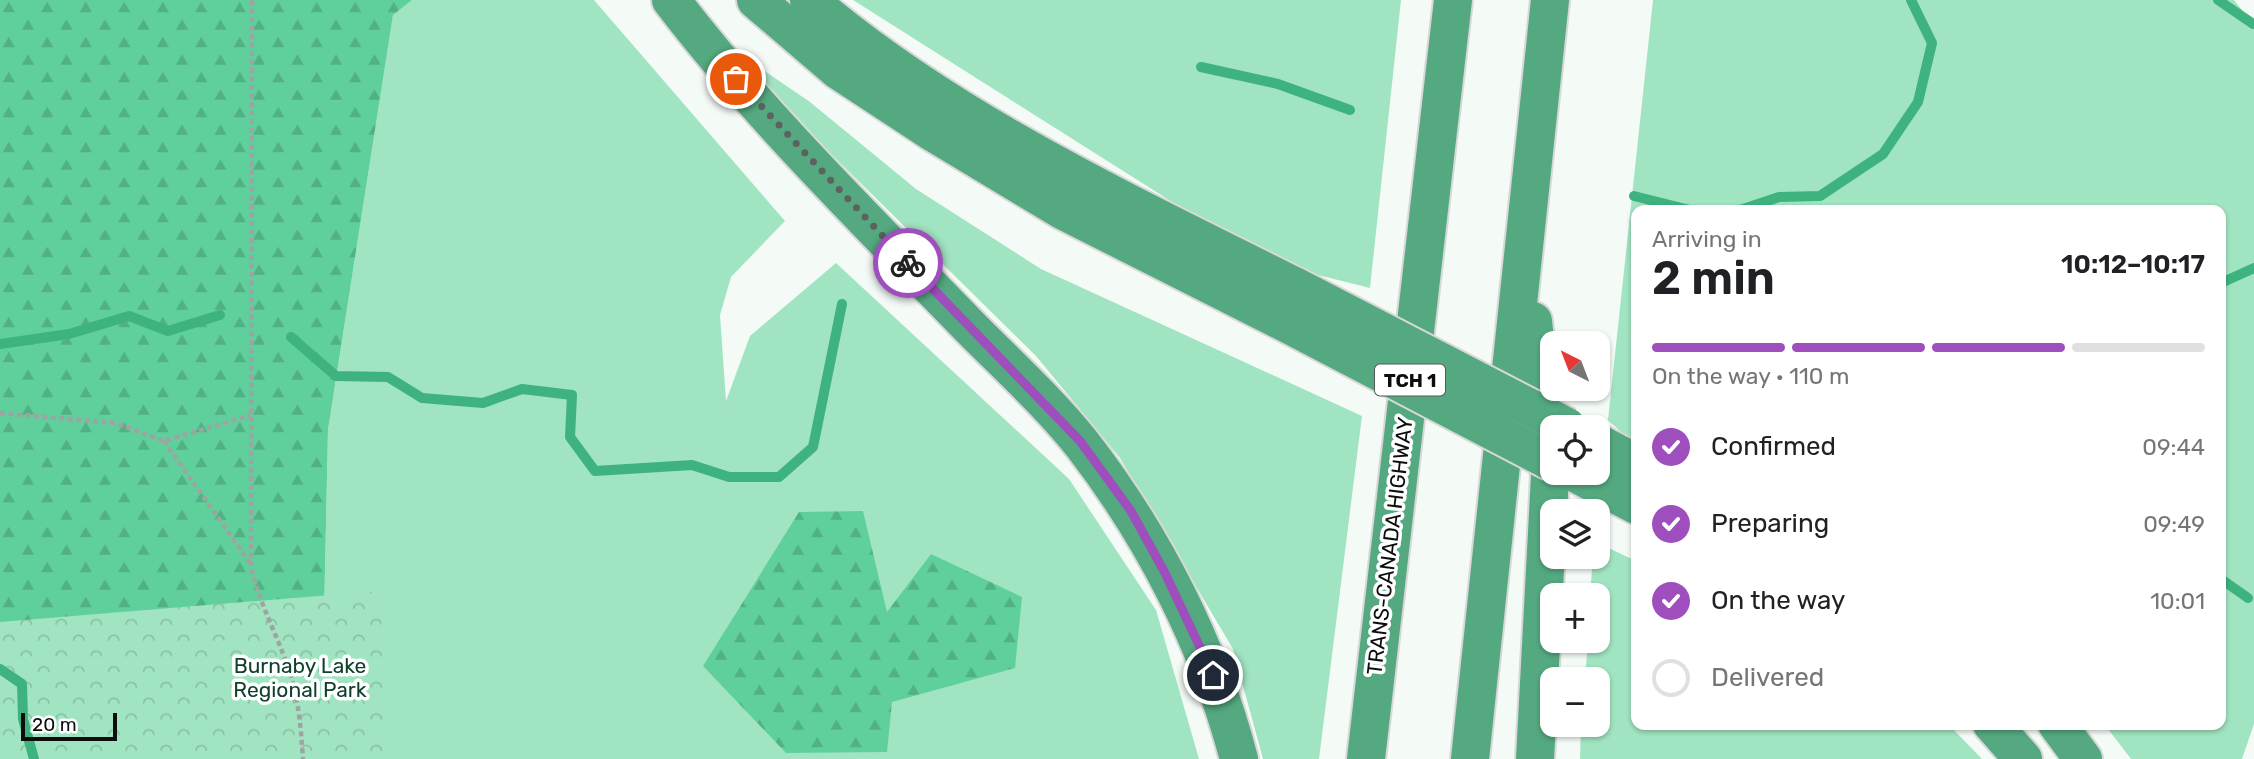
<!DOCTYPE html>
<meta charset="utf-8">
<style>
:root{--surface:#fff;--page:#f2f2f2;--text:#202124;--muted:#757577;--line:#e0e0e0;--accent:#9f4ebe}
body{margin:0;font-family:Rubik,sans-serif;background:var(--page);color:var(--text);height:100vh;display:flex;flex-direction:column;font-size:26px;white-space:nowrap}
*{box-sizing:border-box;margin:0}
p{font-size:23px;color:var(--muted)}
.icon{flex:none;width:38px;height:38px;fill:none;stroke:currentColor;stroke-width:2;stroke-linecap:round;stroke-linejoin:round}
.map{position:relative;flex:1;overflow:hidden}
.side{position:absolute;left:1631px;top:205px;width:595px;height:525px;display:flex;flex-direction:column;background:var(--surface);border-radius:14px;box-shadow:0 2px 5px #0004}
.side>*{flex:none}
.needle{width:46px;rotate:318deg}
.fabs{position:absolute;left:1540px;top:331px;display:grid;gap:14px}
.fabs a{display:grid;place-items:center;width:70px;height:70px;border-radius:14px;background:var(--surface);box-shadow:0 2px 5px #0004;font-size:35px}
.scale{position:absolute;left:21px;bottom:18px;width:96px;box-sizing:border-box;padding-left:7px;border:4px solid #0c0e0d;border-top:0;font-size:19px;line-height:24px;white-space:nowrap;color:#0c0e0d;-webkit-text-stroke:5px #fff;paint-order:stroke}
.pin{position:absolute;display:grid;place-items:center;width:60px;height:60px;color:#fff;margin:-30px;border:4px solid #fff;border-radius:50%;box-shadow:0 2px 7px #0007}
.courier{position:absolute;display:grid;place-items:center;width:70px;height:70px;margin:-35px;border:5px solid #9f4ebe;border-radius:50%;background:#fff;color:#222;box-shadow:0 2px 9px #0007}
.headline em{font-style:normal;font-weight:600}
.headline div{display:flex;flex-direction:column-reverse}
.headline{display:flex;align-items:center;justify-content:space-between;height:119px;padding:0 21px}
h1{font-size:46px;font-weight:600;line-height:52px}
.bar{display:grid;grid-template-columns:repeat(4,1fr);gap:10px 7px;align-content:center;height:84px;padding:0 21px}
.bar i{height:9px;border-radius:5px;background:var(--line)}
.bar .current{background:var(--accent)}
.bar p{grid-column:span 4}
ol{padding:0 21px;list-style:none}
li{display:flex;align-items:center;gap:21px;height:77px}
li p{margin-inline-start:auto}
li .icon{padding:7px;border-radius:50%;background:var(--accent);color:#fff;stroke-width:4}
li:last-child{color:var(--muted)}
li i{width:38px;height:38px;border:4px solid var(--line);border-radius:50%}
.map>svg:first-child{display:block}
.green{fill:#a1e4c1}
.forest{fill:url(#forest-firs)}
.park{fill:url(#park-crowns)}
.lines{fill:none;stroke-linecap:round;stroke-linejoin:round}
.stream{stroke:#3eb37f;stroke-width:10}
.highway-casing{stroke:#d8d8d8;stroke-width:42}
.path{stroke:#9ea4a1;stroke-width:4.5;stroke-dasharray:5 3.5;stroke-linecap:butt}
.highway{stroke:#54a980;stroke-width:38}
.highway-bridge-casing{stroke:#d8d8d8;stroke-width:42;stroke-linecap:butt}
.highway-bridge{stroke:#54a980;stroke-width:38}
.done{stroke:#5d615f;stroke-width:7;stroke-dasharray:0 12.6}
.route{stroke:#9f4ebe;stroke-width:9}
.labels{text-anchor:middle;stroke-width:7;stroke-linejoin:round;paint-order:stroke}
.shield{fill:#fff;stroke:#555656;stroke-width:2}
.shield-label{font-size:19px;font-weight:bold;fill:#0c0e0d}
.street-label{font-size:21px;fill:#0c0e0d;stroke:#fff}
.park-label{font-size:21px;fill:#0f402b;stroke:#fff}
</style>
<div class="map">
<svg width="2254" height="759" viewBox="0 0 2254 759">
<defs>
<pattern id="forest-firs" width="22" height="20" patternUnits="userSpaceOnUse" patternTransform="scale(1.75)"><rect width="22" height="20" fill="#5fd09b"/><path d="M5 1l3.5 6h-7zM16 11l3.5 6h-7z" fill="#51b184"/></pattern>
<pattern id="park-crowns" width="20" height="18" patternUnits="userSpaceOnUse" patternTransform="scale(1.75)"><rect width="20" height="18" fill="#a1e4c1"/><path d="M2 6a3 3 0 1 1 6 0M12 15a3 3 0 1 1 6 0" fill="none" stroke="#89c2a5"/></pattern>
</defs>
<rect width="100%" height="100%" fill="#f4fbf7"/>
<g class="green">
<polygon points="412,0 594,0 785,221 731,277 720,315 726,401 750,336 836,263 1069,479 1156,610 1199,759 321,759 328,430 393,14"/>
<polygon points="853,0 1401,0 1370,288 1302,271 1177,205"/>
<polygon points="1653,0 2234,0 2254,25 2254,724 2242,759 2131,759 2105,725 2221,724 2221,210 1636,210 1636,446 1608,420"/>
<polygon points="738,53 810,102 916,189 1041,269 1362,416 1319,759 1263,759 1233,649 1120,458 1036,356 829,152"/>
<polygon points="1598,543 1636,561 1636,724 1949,725 1982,759 1580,759 1581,725 1598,724 1598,679 1585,679 1588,641 1598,640 1598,595 1590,595 1593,557 1598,556"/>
</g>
<g class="forest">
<polygon points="0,0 412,0 393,15 328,430 321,759 0,759"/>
<polygon points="863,511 887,612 931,554 1022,597 1015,668 892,702 887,752 786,753 703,666 799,512"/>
</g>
<polygon class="park" points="380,591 388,759 0,759 0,622"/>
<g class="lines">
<g class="stream">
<polyline points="2218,0 2253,24"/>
<polyline points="1201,67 1278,84 1350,110"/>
<polyline points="1634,196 1690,210"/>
<polyline points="1740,210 1779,197 1820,196 1883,154 1918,102 1932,43 1911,0"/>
<polyline points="2221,283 2254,268"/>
<polyline points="291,337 336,376 388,377 422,398 483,403 522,389 572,395 570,437 595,471 692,465 729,477 779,477 813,447 842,304"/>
<polyline points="0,344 69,334 129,316 168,331 220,315"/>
<polyline points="2221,579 2248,598"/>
<polyline points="0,669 22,684 23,719 34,759"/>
</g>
<g class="highway-casing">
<g id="highway">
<path d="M671 0C759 115 863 217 964 321 1003 361 1047 400 1082 444 1154 537 1209 645 1239 759"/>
<polyline points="756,0 838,70 934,133 1062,210 1280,320"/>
<path d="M809 0C952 122 1129 203 1296 287"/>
<polyline points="1533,321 1550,476 1535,759"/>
<polyline points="1598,443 1636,463"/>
<polyline points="1573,472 1636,505"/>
<polyline points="1992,724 2023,759"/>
<polyline points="2057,724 2083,759"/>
<polyline points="1366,759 1453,0"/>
<polyline points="1470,759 1550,0"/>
</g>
</g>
<g class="path">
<path d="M252 0 251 566C259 604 278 636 290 673 299 701 301 730 303 759"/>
<polyline points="0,413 115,423 164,441 251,415"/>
<polyline points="164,441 250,563"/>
</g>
<use href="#highway" class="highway"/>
<g class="highway-bridge-casing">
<g id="highway-bridge">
<polyline points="1296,287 1567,427"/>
<polyline points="1280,320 1552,462"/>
</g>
</g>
<use href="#highway-bridge" class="highway-bridge"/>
</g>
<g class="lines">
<polyline class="done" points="736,79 908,263"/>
<polyline class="route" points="908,263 1080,441 1131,511 1165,573 1213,675"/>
</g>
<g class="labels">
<rect class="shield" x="1375" y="364.5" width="70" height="31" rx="5"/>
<g class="shield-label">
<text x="1410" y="387">TCH 1</text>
</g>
<g class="street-label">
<text transform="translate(1390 546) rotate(-83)" y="7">TRANS-CANADA HIGHWAY</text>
</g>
<g class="park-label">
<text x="300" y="673">Burnaby Lake<tspan x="300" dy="24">Regional Park</tspan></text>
</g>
</g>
</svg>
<div class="fabs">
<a><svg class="needle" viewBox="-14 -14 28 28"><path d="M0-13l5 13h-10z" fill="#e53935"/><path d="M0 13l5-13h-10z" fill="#757577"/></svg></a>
<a><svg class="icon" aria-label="locate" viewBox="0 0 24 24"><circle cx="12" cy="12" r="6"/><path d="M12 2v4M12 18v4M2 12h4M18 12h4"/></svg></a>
<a><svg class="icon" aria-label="layers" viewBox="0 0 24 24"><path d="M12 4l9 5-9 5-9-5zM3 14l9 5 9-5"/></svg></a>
<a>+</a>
<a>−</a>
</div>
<div class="scale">20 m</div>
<div class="pin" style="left:736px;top:79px;background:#ea580c"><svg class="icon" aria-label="bag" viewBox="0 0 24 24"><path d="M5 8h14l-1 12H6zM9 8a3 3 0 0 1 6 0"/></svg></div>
<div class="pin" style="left:1213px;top:675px;background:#1f2937"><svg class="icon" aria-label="home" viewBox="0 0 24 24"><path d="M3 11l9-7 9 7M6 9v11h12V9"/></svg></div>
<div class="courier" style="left:908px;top:263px"><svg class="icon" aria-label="bike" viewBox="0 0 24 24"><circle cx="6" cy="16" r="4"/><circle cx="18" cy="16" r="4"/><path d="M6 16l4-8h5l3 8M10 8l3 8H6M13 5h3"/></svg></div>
<section class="side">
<div class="headline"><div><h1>2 min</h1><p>Arriving in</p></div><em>10:12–10:17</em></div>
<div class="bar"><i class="current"></i><i class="current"></i><i class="current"></i><i></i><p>On the way · 110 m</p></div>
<ol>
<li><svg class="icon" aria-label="check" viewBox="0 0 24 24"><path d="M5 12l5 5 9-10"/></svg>Confirmed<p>09:44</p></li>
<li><svg class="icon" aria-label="check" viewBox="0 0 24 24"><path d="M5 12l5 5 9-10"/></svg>Preparing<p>09:49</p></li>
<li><svg class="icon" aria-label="check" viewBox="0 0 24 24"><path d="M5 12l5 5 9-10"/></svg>On the way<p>10:01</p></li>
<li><i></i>Delivered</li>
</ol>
</section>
</div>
